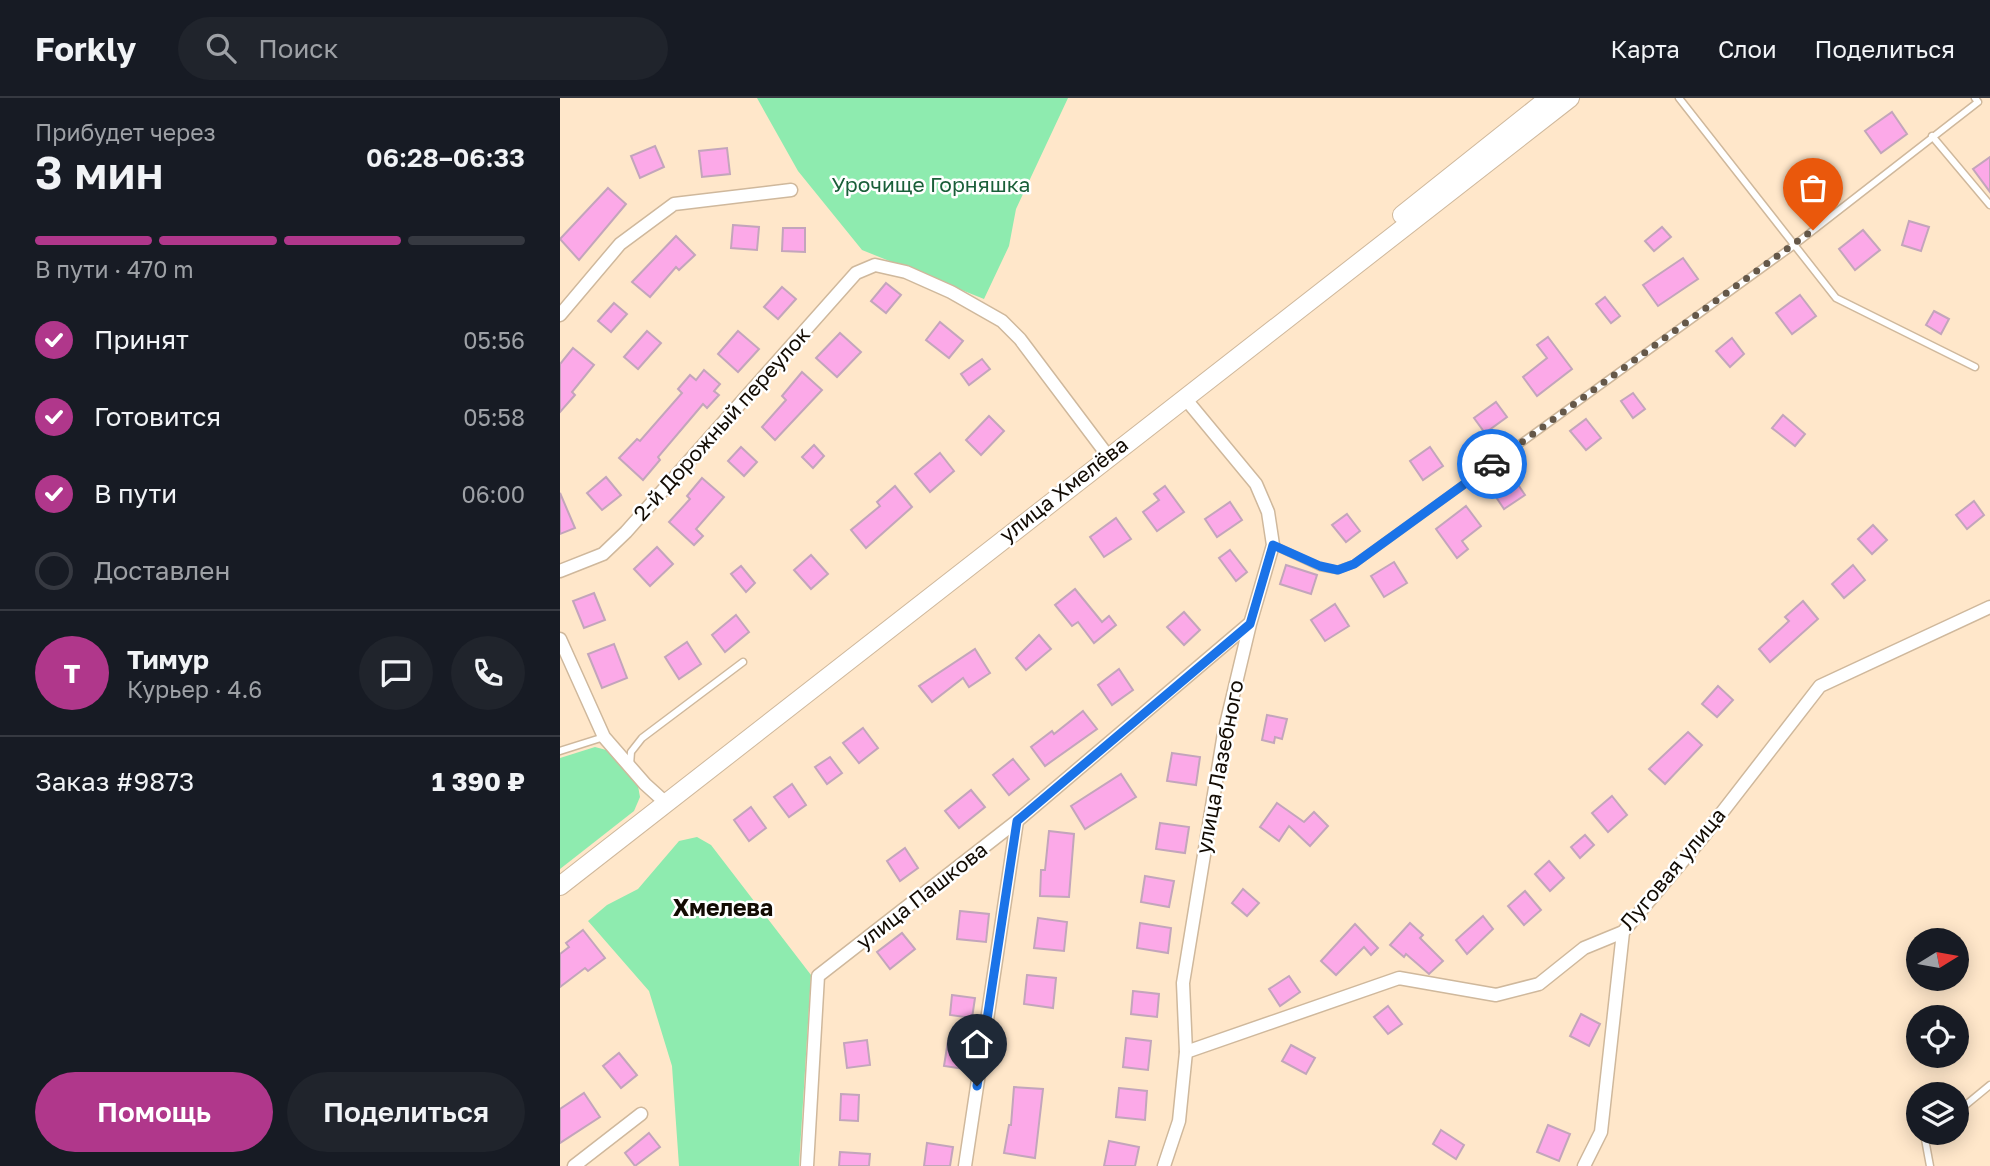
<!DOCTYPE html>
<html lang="ru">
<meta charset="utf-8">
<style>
:root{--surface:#171b24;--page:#20242c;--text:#f1f3f6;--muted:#9ea1a6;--line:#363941;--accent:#b0378b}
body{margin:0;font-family:"Golos Text",sans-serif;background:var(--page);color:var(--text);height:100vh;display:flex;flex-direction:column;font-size:26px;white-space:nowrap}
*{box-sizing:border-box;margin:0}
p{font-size:23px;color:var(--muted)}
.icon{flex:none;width:38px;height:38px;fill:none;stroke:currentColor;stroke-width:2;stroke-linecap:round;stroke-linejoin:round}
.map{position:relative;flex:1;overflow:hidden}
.details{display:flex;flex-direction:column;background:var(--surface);width:560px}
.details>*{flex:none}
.needle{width:46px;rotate:79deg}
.controls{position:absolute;left:1346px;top:830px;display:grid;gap:14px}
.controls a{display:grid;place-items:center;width:63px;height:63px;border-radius:50%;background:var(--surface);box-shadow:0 4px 18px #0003;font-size:35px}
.pin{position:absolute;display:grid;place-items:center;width:60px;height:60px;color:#fff;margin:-72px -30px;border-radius:50% 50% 50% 0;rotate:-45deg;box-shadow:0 0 7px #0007}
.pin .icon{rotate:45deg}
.courier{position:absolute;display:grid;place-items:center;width:70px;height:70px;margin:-35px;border:5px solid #1a73e8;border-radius:50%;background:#fff;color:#222;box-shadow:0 2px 9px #0007}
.summary em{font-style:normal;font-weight:600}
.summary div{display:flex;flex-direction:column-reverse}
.summary{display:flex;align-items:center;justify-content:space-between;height:119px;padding:0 35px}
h1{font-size:46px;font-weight:600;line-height:52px}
.bar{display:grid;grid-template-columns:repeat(4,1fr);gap:10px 7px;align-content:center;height:84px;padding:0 35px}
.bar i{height:9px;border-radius:5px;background:var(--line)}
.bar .active{background:var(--accent)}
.bar p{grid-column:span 4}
.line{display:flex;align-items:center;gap:18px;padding:0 35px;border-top:2px solid var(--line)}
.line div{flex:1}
.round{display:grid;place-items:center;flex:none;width:74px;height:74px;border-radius:37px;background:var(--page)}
ol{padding:0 35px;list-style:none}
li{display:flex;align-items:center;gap:21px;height:77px}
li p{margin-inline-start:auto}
li .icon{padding:7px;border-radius:50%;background:var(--accent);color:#fff;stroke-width:4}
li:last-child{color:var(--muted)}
li i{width:38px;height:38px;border:4px solid var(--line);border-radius:50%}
.action{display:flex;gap:14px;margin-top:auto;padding:14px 35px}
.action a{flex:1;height:80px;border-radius:42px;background:var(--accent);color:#fff;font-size:28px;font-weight:600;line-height:80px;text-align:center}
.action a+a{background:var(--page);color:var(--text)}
header{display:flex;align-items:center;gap:42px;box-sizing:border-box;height:98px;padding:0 35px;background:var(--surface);border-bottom:2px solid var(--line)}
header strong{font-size:33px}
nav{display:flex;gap:38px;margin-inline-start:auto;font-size:24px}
.search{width:490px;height:63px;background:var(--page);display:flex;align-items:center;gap:18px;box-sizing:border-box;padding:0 24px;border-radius:38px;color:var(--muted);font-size:26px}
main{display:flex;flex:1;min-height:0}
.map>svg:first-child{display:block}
.green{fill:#8eebaf}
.building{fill:#fca9e8;stroke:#c3a5bb;stroke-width:2}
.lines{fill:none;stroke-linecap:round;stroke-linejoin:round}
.service-casing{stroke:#cfb89c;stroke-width:9}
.minor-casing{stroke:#cfb89c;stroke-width:15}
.secondary-casing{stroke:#cfb89c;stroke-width:20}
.service{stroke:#fff;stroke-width:6}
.minor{stroke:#fff;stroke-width:12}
.secondary{stroke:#fff;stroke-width:18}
.done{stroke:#655849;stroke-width:7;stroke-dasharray:0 12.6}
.route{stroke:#1a73e8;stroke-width:9}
.labels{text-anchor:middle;stroke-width:5;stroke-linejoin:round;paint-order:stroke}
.park-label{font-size:21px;fill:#1a5f39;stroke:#fff}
.street-label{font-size:21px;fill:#120b03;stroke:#fff}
.neighbourhood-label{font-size:23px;font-weight:bold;fill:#120b03;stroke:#fff}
</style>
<header>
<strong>Forkly</strong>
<div class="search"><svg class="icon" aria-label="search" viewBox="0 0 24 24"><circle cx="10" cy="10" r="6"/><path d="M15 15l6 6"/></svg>Поиск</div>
<nav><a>Карта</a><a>Слои</a><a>Поделиться</a></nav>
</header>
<main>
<section class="details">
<div class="summary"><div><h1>3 мин</h1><p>Прибудет через</p></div><em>06:28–06:33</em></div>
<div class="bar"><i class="active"></i><i class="active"></i><i class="active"></i><i></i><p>В пути · 470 m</p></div>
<ol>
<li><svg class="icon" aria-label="check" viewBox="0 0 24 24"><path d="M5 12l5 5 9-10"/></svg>Принят<p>05:56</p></li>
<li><svg class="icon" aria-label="check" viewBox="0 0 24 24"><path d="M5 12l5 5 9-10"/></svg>Готовится<p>05:58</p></li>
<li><svg class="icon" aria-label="check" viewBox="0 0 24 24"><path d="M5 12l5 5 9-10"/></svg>В пути<p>06:00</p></li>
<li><i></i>Доставлен</li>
</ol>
<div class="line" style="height:126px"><b class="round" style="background:var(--accent);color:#fff">Т</b><div><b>Тимур</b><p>Курьер · 4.6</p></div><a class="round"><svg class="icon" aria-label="chat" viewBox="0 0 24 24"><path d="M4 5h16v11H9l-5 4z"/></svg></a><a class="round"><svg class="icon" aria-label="phone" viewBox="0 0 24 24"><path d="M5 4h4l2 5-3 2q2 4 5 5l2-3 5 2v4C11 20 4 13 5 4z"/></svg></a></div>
<div class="line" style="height:91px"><div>Заказ #9873</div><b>1 390 ₽</b></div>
<div class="action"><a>Помощь</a><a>Поделиться</a></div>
</section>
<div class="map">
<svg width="1430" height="1068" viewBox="0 0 1430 1068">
<rect width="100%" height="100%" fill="#ffe7ca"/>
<g class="green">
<polygon points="197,0 508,0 456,111 449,148 424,201 302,152 238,73"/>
<polygon points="35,649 50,653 78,688 80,699 74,713 0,771 0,660"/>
<polygon points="137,739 151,747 251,877 239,1068 119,1068 112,968 89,893 28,823 47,807 78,791 119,743"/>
</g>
<g class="building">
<polygon points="1332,14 1347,36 1321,55 1305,33"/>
<polygon points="95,48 104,69 80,80 71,58"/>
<polygon points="167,50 170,76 142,79 139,53"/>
<polygon points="1430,59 1430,94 1413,71"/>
<polygon points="1239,88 1255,109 1241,119 1225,98"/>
<polygon points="48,90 66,106 19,162 0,141"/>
<polygon points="1349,123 1369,129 1361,153 1342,147"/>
<polygon points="173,127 199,129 197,152 171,150"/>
<polygon points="1102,129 1111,139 1094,153 1085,143"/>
<polygon points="223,130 245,130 245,154 222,153"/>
<polygon points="1303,132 1320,152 1295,172 1279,151"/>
<polygon points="116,138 135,157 119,172 116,169 90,199 72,184"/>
<polygon points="1123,160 1138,181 1098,208 1083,187"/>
<polygon points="326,185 341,197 326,215 311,203"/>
<polygon points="222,189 236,201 218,221 204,209"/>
<polygon points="1240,197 1256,218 1232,236 1216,215"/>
<polygon points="1045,199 1060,218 1051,225 1036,206"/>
<polygon points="54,205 67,216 51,234 38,223"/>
<polygon points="1374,213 1389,221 1381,236 1366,227"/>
<polygon points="380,224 403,243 389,260 366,242"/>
<polygon points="87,233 101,245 78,271 64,259"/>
<polygon points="178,233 199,251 178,274 158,256"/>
<polygon points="280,235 301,254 277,279 256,260"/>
<polygon points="988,239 1012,271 977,298 963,279 987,260 977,247"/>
<polygon points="1172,240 1184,256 1170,269 1156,253"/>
<polygon points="13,250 34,267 12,294 15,297 0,314 0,266"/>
<polygon points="422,261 430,271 409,287 401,276"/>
<polygon points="144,272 160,286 154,293 159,297 147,310 143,306 98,359 100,362 83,382 59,360 77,341 80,343 122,295 118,291 130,277 136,282"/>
<polygon points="242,274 262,292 215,342 202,329 226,302 222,298"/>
<polygon points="1073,295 1085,311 1073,320 1061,303"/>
<polygon points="936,304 947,319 925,335 914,320"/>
<polygon points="1223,317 1245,336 1235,348 1212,330"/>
<polygon points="429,318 444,333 421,357 406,342"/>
<polygon points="1026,321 1041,340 1026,352 1010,333"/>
<polygon points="254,347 264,358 253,370 242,359"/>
<polygon points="181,349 197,364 184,378 168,363"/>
<polygon points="870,349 883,368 863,382 850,363"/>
<polygon points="380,355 394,373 370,394 355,376"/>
<polygon points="46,379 61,397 42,412 27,395"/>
<polygon points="953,379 965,397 944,411 932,393"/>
<polygon points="142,380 164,399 136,431 143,438 134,447 109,424 130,401 127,398"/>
<polygon points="335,388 352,409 306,450 291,432 320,408 317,404"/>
<polygon points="605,388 624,414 597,433 583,414 599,402 594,396"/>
<polygon points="0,395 15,430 0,436"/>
<polygon points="1414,403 1424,417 1407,431 1396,417"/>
<polygon points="670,404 682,422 657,439 645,421"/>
<polygon points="906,408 921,428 902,443 908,451 897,460 876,431"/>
<polygon points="787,416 800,433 786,444 772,427"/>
<polygon points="556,420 571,441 544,459 530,439"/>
<polygon points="1313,427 1327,442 1312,456 1298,441"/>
<polygon points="97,449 113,466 90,488 74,471"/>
<polygon points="670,452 687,474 676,483 659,460"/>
<polygon points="251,457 268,476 251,491 234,472"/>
<polygon points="834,464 847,485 824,499 811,478"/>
<polygon points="726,467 757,477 751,496 720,486"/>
<polygon points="1293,467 1305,482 1284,500 1272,486"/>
<polygon points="181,468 195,485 186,494 171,476"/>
<polygon points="515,491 542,524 549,518 556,527 534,545 518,524 512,528 495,507"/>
<polygon points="34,495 45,522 24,530 13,503"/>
<polygon points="1243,503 1258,521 1210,564 1199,551 1229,523 1225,519"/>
<polygon points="775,506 789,528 765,543 751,522"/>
<polygon points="624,514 640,532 624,547 607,529"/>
<polygon points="176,517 189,534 165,554 152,537"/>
<polygon points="479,537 491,551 466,572 456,560"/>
<polygon points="127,544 141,566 119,581 105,559"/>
<polygon points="54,546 67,580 42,590 28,556"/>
<polygon points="415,551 430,575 409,589 403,580 372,604 359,588"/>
<polygon points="559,571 573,592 552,607 538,587"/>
<polygon points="1158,588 1173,602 1157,619 1142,606"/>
<polygon points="523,613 537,631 485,668 471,649 492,633 494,636"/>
<polygon points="707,617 727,621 722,641 715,639 714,645 702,642"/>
<polygon points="303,630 318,650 299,665 283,645"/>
<polygon points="1128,634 1142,647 1105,686 1089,671"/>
<polygon points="612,655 640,659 636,687 607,683"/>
<polygon points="270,659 282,675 267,686 255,669"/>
<polygon points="453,661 469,681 449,697 433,677"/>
<polygon points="561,676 576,699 525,731 511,708"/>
<polygon points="232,686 246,707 229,719 214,699"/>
<polygon points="411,692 425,709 399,730 385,713"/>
<polygon points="1052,698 1067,717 1048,734 1032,715"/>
<polygon points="717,705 744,724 754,714 768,728 750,748 729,728 719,743 700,729"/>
<polygon points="191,709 206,730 189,743 174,722"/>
<polygon points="600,725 629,729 625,755 596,751"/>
<polygon points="489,733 514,736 509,799 480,798 481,772 485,772"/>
<polygon points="1025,737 1034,747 1020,760 1011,749"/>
<polygon points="345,750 358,770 340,783 327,763"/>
<polygon points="989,763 1004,780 990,793 975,776"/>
<polygon points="585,778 614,783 609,809 581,804"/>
<polygon points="683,791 699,805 687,818 672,805"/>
<polygon points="965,793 981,812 964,827 948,808"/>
<polygon points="400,813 429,816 426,844 397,841"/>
<polygon points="923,818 933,831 907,856 896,842"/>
<polygon points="478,820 507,824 504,853 474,850"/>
<polygon points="580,825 611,830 608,855 577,850"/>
<polygon points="850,825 863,837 860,840 883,863 869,876 846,856 844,859 830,847"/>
<polygon points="795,826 818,850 811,857 804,849 776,877 761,863"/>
<polygon points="23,832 45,860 28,873 25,870 0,889 0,856 9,849 6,845"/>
<polygon points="342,835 355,851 330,871 317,854"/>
<polygon points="467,877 496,880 493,910 464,906"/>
<polygon points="729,878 740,894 720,908 709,891"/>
<polygon points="573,893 599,896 597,919 571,916"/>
<polygon points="392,897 415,900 412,920 390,917"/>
<polygon points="828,908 842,926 828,936 814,919"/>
<polygon points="1021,916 1040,926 1029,948 1010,938"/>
<polygon points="566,940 591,943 588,972 563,969"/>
<polygon points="307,942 310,967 287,970 284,945"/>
<polygon points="388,943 408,946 405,971 384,968"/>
<polygon points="731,947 755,960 746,976 722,963"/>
<polygon points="59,955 77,977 61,990 43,968"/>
<polygon points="454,989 483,991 475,1060 444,1055 449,1027 451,1027"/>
<polygon points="559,990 587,993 585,1022 556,1019"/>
<polygon points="24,995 40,1019 0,1045 0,1011"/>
<polygon points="281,996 299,997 298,1023 280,1022"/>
<polygon points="988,1027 1010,1036 999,1063 977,1054"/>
<polygon points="881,1032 904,1047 896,1061 873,1046"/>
<polygon points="89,1035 100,1049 75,1068 65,1055"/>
<polygon points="549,1043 579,1049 575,1068 544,1068"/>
<polygon points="367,1045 393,1049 390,1068 364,1068"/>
<polygon points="280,1054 310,1056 309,1068 279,1068"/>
</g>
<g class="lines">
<g class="service-casing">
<g id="service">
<polyline points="1119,0 1276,200 1415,269"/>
<polyline points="1372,38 1430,107"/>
<polyline points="713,447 760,469 777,472 794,466 1233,148 1418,4 1415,0"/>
<polyline points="0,653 44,639"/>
<polyline points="70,667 71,654 82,640 183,564"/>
<polyline points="1396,1015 1430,987"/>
<polyline points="1370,1068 1365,1041 1373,1034"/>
</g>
</g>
<g class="minor-casing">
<g id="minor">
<polyline points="0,217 60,146 114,106 231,92"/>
<polyline points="0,473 43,456 66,434 296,175 315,167 346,174 391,194 442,223 460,241 548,358"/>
<polyline points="0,541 44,639 85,686 106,705"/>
<polyline points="626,954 839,880 936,897 979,886 1024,850 1063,834 1143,739 1260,588 1430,509"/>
<polyline points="14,1068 81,1016"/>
<polyline points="247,1068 258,878 457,723 689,526"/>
<polyline points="405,1068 457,723"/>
<polyline points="604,1068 619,1023 626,954 623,885 664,635 690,526 713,447 708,414 696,386 624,299"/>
<polyline points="1024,1068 1041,1034 1063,834"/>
</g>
</g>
<g class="secondary-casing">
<g id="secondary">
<polyline points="842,117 989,0"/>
<polyline points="0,788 1010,0"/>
</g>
</g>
<use href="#service" class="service"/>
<use href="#minor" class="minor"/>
<use href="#secondary" class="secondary"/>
</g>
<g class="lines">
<polyline class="done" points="932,366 1253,132"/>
<polyline class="route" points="417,988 457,723 690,526 713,447 760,468 778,472 794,466 932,366"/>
</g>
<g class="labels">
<g class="park-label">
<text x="371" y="94">Урочище Горняшка</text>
</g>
<g class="street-label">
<text transform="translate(162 326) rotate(-48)" y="7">2-й Дорожный переулок</text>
<text transform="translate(504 392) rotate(-38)" y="7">улица Хмелёва</text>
<text transform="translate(660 669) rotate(-79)" y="7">улица Лазебного</text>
<text transform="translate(1113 771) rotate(-50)" y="7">Луговая улица</text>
<text transform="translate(362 798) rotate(-38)" y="7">улица Пашкова</text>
</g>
<g class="neighbourhood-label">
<text x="163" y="818">Хмелева</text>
</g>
</g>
</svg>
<div class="controls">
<a><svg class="needle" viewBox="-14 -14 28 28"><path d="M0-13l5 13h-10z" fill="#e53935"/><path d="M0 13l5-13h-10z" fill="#9ea1a6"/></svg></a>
<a><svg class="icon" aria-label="locate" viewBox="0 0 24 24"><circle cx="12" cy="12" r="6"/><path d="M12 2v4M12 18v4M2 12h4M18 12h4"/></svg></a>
<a><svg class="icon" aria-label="layers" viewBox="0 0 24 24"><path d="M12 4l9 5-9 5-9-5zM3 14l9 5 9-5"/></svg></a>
</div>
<div class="pin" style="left:1253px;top:132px;background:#ea580c"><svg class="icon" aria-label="bag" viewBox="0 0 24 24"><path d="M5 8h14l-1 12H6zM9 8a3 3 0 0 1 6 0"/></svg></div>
<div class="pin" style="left:417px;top:988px;background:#1f2937"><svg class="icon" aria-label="home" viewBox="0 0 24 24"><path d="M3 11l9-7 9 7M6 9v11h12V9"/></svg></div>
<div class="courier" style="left:932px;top:366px"><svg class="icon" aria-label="car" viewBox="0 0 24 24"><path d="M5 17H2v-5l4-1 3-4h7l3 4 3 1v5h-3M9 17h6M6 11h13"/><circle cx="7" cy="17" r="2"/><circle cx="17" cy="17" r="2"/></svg></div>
</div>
</main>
